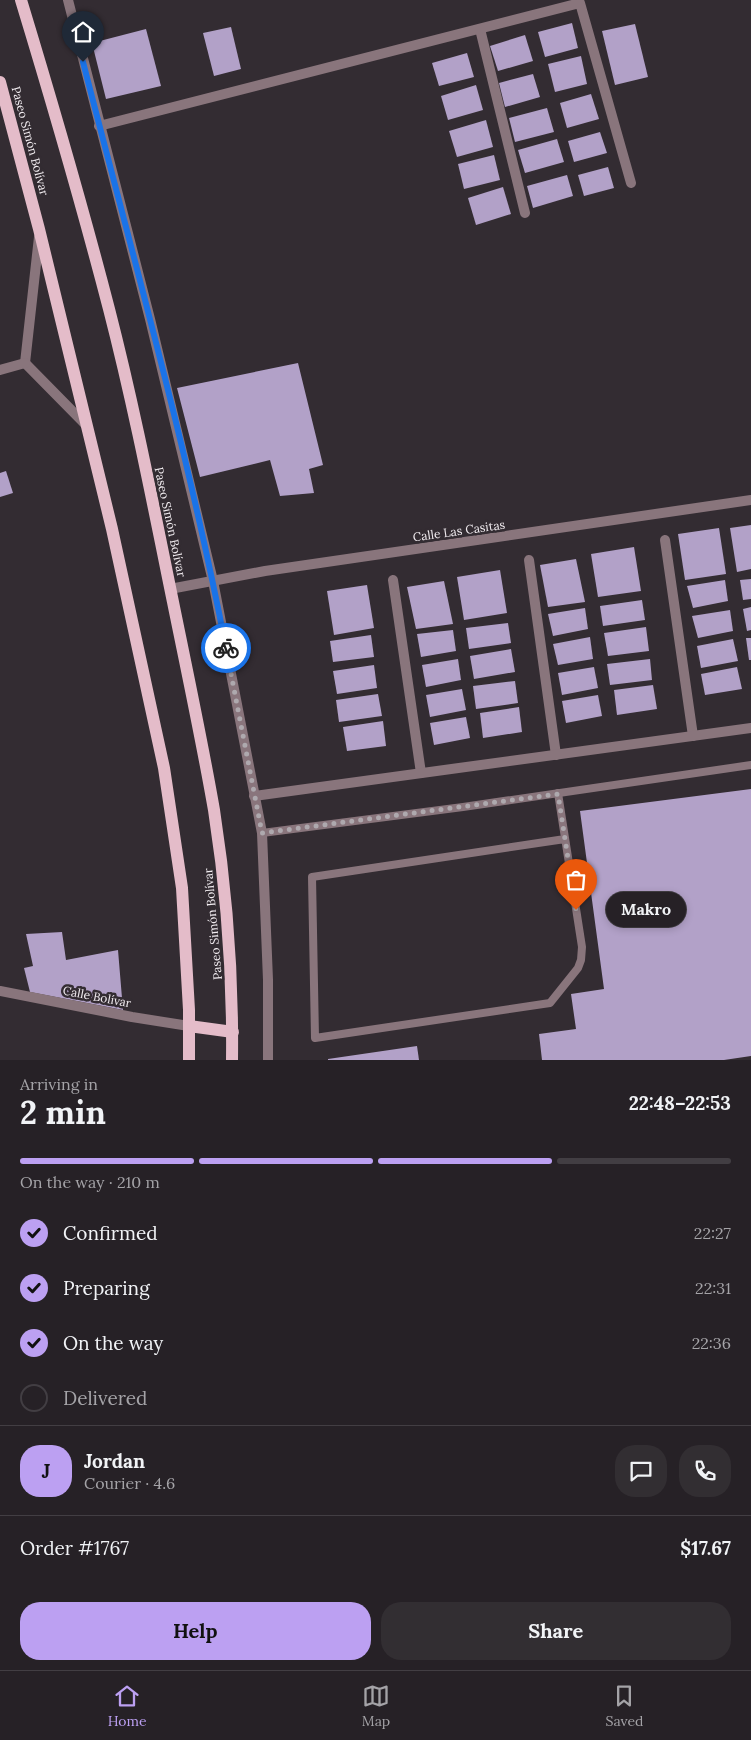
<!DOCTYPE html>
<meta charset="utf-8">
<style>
:root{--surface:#262126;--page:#322e32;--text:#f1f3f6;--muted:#a4a3a7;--line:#423e43;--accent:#bca0f2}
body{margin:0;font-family:Lora,serif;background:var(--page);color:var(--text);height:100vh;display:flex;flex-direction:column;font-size:19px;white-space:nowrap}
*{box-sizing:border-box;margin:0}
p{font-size:16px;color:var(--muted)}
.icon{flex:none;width:28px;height:28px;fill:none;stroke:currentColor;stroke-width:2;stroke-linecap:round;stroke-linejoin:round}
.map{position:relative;height:1060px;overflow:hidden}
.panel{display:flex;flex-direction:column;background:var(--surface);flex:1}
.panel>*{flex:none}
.pin{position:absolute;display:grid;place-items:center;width:42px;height:42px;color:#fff;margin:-51px -21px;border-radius:50% 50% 50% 0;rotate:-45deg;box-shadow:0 0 5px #0007}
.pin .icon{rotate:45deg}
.courier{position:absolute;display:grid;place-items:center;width:50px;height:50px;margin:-25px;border:4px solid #1a73e8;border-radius:50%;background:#fff;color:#222;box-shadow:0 1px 6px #0007}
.bubble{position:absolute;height:35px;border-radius:18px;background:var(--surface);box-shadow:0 2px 8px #0003,0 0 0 1px var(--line);font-size:16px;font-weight:700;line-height:35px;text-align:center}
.overview em{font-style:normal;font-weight:700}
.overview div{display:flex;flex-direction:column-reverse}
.overview{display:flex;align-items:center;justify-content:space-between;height:85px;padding:0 20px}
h1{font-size:32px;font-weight:700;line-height:38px}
.bar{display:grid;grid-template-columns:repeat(4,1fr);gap:8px 5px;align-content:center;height:60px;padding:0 20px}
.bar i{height:6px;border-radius:4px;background:var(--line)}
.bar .selected{background:var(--accent)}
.bar p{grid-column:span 4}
.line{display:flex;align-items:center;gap:12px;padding:0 20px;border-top:1px solid var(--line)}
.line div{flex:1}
.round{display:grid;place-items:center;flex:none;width:52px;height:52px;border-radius:20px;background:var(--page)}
ol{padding:0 20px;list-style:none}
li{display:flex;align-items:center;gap:15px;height:55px}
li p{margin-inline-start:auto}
li .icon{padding:5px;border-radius:50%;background:var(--accent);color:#111;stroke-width:4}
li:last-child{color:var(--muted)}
li i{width:28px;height:28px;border:2px solid var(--line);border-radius:50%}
.primary-button{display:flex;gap:10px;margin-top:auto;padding:10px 20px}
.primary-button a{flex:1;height:58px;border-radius:20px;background:var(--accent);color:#111;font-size:20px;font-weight:700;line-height:58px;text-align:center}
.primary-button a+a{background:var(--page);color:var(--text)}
.tabs{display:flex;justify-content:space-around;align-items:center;height:70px;border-top:1px solid var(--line);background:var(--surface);font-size:14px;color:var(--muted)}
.tabs a{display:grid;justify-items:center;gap:2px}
.tabs .selected{color:var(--accent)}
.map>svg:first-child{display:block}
.building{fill:#b2a1c8}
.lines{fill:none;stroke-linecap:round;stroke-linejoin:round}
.lane{stroke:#89757c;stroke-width:8}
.street{stroke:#89757c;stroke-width:10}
.primary{stroke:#e4bcc9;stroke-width:12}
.done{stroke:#aea9ae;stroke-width:5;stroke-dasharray:0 9}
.route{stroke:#1a73e8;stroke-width:6}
.labels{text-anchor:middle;stroke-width:5;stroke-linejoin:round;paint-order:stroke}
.street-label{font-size:12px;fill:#f1ecf0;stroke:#332c32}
</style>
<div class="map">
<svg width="751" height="1060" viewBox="0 0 751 1060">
<rect width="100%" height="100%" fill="#332c32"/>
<g class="building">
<polygon points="572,23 578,48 545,57 538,32"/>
<polygon points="635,24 648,77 615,85 602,31"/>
<polygon points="231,27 241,69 214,76 203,33"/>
<polygon points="146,29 161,86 106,99 92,43"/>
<polygon points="525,35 533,61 498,71 490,46"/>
<polygon points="467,53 474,77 439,86 432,63"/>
<polygon points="581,56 587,84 555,92 548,64"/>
<polygon points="533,74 540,97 505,107 499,83"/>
<polygon points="476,85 483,110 448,120 441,96"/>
<polygon points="591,94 599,119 567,128 560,103"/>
<polygon points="547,108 554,132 515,142 509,118"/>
<polygon points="486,120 493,147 457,157 449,131"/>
<polygon points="600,132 607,153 574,162 568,141"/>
<polygon points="557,139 564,162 525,173 518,150"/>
<polygon points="494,155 500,180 464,189 458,164"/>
<polygon points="608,167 614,188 584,196 578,175"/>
<polygon points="567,175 573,196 533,208 527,186"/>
<polygon points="503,187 511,214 476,225 468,198"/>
<polygon points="298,363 323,465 309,469 314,493 280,496 270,460 200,477 177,388"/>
<polygon points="6,471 13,493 0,497 0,473"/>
<polygon points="751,525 751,569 737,572 730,528"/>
<polygon points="719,528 726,574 685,580 678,534"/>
<polygon points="634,547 641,591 598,597 591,554"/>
<polygon points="576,559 585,602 548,607 540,565"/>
<polygon points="500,570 507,613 464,620 457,577"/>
<polygon points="751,579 751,599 743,600 740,580"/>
<polygon points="725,580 728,601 693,608 687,586"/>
<polygon points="444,581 453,624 416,629 407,587"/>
<polygon points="367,585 374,628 334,635 327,591"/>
<polygon points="642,600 645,620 603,626 600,606"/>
<polygon points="751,607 751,630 747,631 743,609"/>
<polygon points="585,608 588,629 553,636 548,614"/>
<polygon points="730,610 733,631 698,638 692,616"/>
<polygon points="508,623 511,643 469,649 466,628"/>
<polygon points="646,627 649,651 608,656 604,633"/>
<polygon points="453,630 456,651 421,657 417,634"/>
<polygon points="371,635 374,657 333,662 330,641"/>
<polygon points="590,637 593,659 558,665 553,644"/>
<polygon points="746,638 751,638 751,660 749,660"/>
<polygon points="733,639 738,661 701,668 697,646"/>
<polygon points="511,649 515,672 474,679 470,656"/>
<polygon points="458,659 461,680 426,687 422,665"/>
<polygon points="650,659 652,680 610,685 607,664"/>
<polygon points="374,665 377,688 337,694 333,671"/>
<polygon points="594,667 598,688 562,695 558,673"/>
<polygon points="737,667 742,689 705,695 701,674"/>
<polygon points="515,681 518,703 476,709 473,686"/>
<polygon points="653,685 657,709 617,715 614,690"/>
<polygon points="462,689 466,710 430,717 426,695"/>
<polygon points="378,694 382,716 339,722 336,700"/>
<polygon points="598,695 602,716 566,723 562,701"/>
<polygon points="519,707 522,732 483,738 480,713"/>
<polygon points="466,717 470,738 434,745 430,723"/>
<polygon points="383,721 386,746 347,751 343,727"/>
<polygon points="751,789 751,1056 724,1060 542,1060 539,1034 576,1029 571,994 604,989 580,811"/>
<polygon points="62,932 66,960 118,950 123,1010 30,992 24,968 33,966 26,934"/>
<polygon points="417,1046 419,1060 328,1060 328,1059"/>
</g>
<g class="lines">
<g class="lane">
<polyline points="558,793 582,947 581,960 578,968 550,1003 315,1038 312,877 565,839"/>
<polyline points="262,833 463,807 751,765"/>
</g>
<g class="street">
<polyline points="68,0 150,319 213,581 262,833 268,980 268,1060"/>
<polyline points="480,29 525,213"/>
<polyline points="99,126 580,3 631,183"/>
<polyline points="25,363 39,237"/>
<polyline points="25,363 87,426"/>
<polyline points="0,370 25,363"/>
<polyline points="665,540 693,736"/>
<polyline points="529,560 556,755"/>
<polyline points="393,580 421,773"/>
<polyline points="170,589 265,571 751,500"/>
<polyline points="254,796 751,728"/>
<polyline points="0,991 132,1017 189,1026"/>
</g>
<g class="primary">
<path d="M21 0C52 102 82 205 109 309 134 406 153 504 173 602 187 671 202 741 214 810 227 893 233 977 232 1060"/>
<polyline points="0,82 39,229 112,529 164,768 182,888 189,1010 189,1060"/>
<polyline points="189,1026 233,1032"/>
</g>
</g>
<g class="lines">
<polyline class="done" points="226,648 262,833 558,794 576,910"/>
<path class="route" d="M83 62C133 257 188 451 226 648"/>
</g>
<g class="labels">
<g class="street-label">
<text transform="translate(30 141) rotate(75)" y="4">Paseo Simón Bolívar</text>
<text transform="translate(170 522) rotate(78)" y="4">Paseo Simón Bolívar</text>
<text transform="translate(459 531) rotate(-8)" y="4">Calle Las Casitas</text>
<text transform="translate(213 924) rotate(-95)" y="4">Paseo Simón Bolívar</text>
<text transform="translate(97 997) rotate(11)" y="4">Calle Bolívar</text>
</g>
</g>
</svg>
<div class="pin" style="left:576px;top:910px;background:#ea580c"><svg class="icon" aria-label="bag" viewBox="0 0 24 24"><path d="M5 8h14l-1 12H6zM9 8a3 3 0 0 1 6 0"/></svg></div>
<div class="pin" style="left:83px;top:62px;background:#1f2937"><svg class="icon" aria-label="home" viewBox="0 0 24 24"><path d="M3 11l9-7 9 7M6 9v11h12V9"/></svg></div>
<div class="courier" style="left:226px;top:648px"><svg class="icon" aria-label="bike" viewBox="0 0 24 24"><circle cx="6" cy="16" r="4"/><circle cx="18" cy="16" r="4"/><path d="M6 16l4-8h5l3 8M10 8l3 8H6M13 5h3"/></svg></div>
<div class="bubble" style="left:606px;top:892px;width:80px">Makro</div>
</div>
<section class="panel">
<div class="overview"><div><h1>2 min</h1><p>Arriving in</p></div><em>22:48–22:53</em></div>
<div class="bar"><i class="selected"></i><i class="selected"></i><i class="selected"></i><i></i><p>On the way · 210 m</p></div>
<ol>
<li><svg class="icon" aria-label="check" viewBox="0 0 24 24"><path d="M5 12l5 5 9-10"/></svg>Confirmed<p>22:27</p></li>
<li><svg class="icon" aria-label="check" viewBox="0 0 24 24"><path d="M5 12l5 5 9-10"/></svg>Preparing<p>22:31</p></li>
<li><svg class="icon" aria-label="check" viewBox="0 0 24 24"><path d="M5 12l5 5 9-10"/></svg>On the way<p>22:36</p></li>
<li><i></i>Delivered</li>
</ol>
<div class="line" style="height:90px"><b class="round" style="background:var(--accent);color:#111">J</b><div><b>Jordan</b><p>Courier · 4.6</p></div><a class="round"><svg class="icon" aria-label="chat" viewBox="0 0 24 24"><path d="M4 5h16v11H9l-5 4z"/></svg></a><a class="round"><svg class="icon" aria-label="phone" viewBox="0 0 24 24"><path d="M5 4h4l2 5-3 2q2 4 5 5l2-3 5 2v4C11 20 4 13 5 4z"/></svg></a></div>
<div class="line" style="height:65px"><div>Order #1767</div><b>$17.67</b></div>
<div class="primary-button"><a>Help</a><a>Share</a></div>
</section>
<nav class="tabs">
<a class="selected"><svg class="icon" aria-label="home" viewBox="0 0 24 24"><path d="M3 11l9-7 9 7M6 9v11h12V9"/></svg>Home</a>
<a><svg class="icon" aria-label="map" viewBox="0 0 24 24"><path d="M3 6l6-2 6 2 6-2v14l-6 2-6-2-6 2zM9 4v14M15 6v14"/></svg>Map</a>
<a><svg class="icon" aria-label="saved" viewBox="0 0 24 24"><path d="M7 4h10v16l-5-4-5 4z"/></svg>Saved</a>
</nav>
